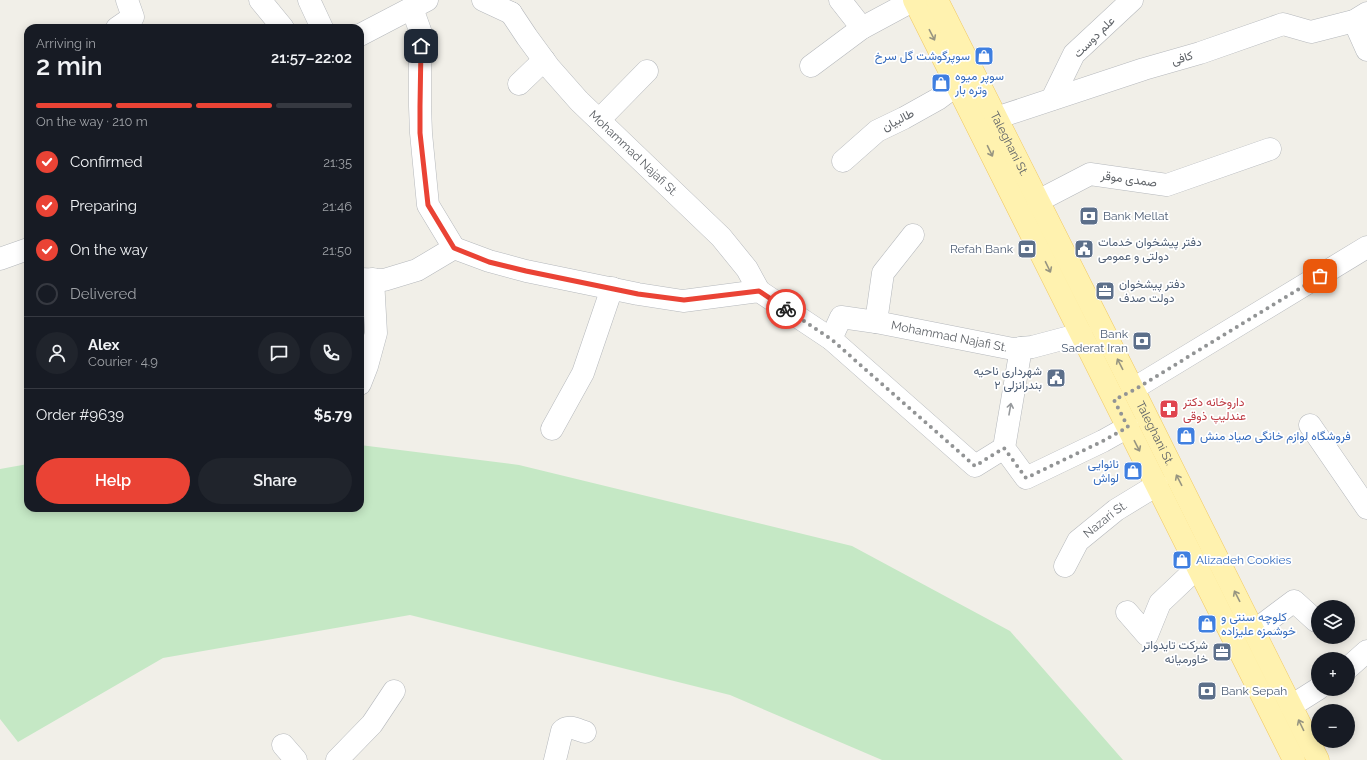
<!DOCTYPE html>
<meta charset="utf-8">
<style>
:root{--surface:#171b24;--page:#20242c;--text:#f1f3f6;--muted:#9ea1a6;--line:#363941;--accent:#ea4335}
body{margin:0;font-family:Raleway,Vazirmatn,sans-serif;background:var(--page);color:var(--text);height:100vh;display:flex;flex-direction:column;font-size:15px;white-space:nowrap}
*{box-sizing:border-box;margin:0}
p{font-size:13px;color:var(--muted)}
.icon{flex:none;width:22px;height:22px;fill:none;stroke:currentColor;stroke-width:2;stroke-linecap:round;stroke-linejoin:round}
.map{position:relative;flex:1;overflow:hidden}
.side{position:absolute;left:24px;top:24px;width:340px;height:488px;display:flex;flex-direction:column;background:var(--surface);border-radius:12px;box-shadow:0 2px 10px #0003}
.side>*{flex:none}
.controls{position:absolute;left:1311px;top:600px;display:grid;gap:8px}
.controls a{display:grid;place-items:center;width:44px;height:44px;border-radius:50%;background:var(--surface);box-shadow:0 2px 10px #0003;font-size:20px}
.pin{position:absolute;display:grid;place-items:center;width:34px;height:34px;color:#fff;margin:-17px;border-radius:8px;box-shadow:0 2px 6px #0006}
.courier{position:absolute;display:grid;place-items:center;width:40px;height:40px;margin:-20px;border:3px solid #ea4335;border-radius:50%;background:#fff;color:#222;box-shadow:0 1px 5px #0007}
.headline em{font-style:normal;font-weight:600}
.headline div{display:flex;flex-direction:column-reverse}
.headline{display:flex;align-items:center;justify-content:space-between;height:68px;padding:0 12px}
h1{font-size:26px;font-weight:600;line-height:30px}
.bar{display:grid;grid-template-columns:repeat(4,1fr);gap:6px 4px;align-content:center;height:48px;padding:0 12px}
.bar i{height:5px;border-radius:3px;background:var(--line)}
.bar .active{background:var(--accent)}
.bar p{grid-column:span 4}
.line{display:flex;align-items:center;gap:10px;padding:0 12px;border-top:1px solid var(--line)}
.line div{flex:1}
.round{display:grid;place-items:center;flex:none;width:42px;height:42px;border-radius:21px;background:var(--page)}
ol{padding:0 12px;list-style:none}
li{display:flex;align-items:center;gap:12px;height:44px}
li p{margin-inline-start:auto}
li .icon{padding:4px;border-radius:50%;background:var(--accent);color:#fff;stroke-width:4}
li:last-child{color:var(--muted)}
li i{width:22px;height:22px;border:2px solid var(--line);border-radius:50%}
.cta{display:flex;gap:8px;margin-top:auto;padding:8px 12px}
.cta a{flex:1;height:46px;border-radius:24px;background:var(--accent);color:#fff;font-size:16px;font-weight:600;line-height:46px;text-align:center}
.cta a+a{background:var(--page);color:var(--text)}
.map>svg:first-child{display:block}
.green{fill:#c5e8c5}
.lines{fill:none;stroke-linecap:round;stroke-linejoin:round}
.minor-casing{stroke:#b5b8bc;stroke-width:23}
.major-casing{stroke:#f2c960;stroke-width:23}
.minor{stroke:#fff;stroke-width:22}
.major{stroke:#fff2af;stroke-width:22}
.oneway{stroke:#979581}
.oneway2{stroke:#979a9d}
.done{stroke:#929495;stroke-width:4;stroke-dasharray:0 7.2}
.route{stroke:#ea4335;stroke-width:5}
.labels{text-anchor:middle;stroke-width:3.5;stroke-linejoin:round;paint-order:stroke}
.street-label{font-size:12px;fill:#5f6368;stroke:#fff}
.shop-label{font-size:12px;fill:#366cbe;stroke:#fff;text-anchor:start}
.service-label{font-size:12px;fill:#4e5e75;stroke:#fff;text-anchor:start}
.health-label{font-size:12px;fill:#be3a42;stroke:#fff;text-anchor:start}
</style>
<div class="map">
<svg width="1367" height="760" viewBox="0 0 1367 760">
<rect width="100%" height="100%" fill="#f1efe8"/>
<polygon class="green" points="360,445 519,465 852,546 1010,631 1123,760 882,760 730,695 410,615 163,658 18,742 0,719 0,469 28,464 28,508 360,508"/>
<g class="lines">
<g class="minor-casing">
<g id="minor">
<polyline points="260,0 283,28"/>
<polyline points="309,0 322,28"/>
<polyline points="483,0 511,13"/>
<polyline points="840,0 862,28"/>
<polyline points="412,8 422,36 420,56 420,106 421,133 428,205 454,248"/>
<path id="s1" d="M511 13 527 37 549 67 579 101 721 237 747 269 759 291"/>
<polyline points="1354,21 1367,50"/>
<polyline points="117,28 133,17 127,0"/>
<polyline points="360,35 427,0"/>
<polyline points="811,66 862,28 914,0"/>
<polyline points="519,84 544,60"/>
<polyline points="1052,99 1074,54 1132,0"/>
<polyline points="996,118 1144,69 1200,53 1283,24 1311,32 1354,21 1367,13"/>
<polyline points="599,120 647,71"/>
<polyline points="843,161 877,131 904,118 938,99 957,85"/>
<polyline points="1038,201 1090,174 1167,185 1270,149"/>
<polyline points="0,259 28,249"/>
<polyline points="360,279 384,280 417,270 454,248 489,261 526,271 638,294 683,301 759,291 831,339 975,466 1004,448"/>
<polyline points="876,322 883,273 913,235"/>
<path id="s2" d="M831 339 841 317 876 322 1013 349 1032 347 1081 334"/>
<polyline points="1021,348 1004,448 1026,478 1103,441 1128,427"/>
<polyline points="360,384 367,366 376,333 373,279"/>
<polyline points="1133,389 1367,247"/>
<polyline points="1310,425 1367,508"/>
<polyline points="552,429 583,373 612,288"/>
<path id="s3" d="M1065 566 1078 541 1116 510 1157 485"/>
<polyline points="1127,612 1147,635 1160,603 1198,567"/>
<polyline points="1254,631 1294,601 1316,621"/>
<polyline points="1348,668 1367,651"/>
<polyline points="1291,706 1318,689"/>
<polyline points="283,745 296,760"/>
<polyline points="337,760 372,724 394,691"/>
<path d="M555 760 562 731C568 724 578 730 585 732"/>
</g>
</g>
<g class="major-casing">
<g id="major">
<polyline points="914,0 1294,760"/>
<path id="s4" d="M937 0 1133 389 1318 760"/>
</g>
</g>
<use href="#minor" class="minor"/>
<use href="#major" class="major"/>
</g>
<defs><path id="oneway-shaft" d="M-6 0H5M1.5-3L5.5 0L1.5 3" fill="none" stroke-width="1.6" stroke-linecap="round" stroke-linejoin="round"/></defs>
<g class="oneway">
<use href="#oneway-shaft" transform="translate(932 35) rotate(63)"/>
<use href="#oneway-shaft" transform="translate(990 151) rotate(64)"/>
<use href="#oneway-shaft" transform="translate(1048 267) rotate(64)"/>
<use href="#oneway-shaft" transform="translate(1120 364) rotate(-117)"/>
<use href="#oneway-shaft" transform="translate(1137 446) rotate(63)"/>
<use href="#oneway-shaft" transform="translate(1179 480) rotate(-117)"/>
<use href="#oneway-shaft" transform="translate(1237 596) rotate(-117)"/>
<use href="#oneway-shaft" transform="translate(1301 725) rotate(-116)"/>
</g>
<use class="oneway2" href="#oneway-shaft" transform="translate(1010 409) rotate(-80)"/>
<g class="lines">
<polyline class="done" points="786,309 831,339 975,466 1004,448 1026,478 1103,441 1128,427 1114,400 1134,390 1320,276"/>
<polyline class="route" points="421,46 420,106 420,133 428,205 454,248 489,262 526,271 638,294 684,300 759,291 786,309"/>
</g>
<defs>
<g id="shop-square" transform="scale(1)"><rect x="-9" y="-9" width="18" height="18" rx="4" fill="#3f7fe0" stroke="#fff"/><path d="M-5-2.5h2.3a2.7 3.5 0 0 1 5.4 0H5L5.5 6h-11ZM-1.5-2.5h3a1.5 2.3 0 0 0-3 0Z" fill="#fff"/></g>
<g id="bank-square" transform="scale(1)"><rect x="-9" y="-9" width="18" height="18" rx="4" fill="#5c6f8a" stroke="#fff"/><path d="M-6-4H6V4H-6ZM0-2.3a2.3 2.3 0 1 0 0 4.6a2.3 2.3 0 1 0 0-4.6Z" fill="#fff"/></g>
<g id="civic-square" transform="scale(1)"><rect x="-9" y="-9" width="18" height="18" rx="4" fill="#5c6f8a" stroke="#fff"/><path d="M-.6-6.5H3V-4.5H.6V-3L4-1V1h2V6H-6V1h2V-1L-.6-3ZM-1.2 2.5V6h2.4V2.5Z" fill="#fff"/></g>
<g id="office-square" transform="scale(1)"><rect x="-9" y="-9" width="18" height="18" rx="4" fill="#5c6f8a" stroke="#fff"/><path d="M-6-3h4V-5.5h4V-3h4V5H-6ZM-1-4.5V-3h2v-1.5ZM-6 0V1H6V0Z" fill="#fff"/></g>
<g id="pharmacy-square" transform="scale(1)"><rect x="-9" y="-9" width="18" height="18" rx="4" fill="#e0444e" stroke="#fff"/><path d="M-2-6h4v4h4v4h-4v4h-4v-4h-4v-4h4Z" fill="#fff"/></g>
</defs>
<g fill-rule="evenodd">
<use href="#shop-square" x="984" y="56"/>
<use href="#shop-square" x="941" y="83"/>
<use href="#bank-square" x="1089" y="216"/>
<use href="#bank-square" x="1027" y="249"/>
<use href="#civic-square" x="1084" y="249"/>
<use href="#office-square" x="1105" y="291"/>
<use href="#bank-square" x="1142" y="341"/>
<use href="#civic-square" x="1056" y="378"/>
<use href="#pharmacy-square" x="1169" y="409"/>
<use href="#shop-square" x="1186" y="436"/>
<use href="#shop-square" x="1133" y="471"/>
<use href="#shop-square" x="1182" y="560"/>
<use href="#shop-square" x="1207" y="624"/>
<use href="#office-square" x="1222" y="652"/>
<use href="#bank-square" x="1207" y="691"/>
</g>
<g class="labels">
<g class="street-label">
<text transform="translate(1094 37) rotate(-45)" y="4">علم دوست</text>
<text transform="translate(1182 58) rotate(-16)" y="4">کافی</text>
<text transform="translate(898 120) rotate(-27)" y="4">طالبیان</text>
<text dy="4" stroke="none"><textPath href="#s4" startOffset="161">Taleghani St.</textPath></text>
<text dy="4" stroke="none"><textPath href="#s1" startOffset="187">Mohammad Najafi St.</textPath></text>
<text transform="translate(1129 179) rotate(8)" y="4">صمدی موقر</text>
<text dy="4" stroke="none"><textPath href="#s2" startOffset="134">Mohammad Najafi St.</textPath></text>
<text dy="4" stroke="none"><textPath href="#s4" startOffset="485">Taleghani St.</textPath></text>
<text dy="4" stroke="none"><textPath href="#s3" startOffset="63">Nazari St.</textPath></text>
</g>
<g class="shop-label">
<text x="970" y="60" text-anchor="end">سوپرگوشت گل سرخ</text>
<text x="955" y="80">سوپر میوه<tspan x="955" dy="14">وتره بار</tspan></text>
<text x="1200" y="440">فروشگاه لوازم خانگی صیاد منش</text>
<text x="1119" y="468" text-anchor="end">نانوایی<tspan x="1119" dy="14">لواش</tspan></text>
<text x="1196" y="564">Alizadeh Cookies</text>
<text x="1221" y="621">کلوچه سنتی و<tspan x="1221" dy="14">خوشمزه علیزاده</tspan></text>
</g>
<g class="service-label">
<text x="1103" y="220">Bank Mellat</text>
<text x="1098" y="246">دفتر پیشخوان خدمات<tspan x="1098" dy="14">دولتی و عمومی</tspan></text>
<text x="1013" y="253" text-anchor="end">Refah Bank</text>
<text x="1119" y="288">دفتر پیشخوان<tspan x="1119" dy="14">دولت صدف</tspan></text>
<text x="1128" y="338" text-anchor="end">Bank<tspan x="1128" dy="14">Saderat Iran</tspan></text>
<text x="1042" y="375" text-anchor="end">شهرداری ناحیه<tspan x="1042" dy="14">۲ بندرانزلی</tspan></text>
<text x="1208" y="649" text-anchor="end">شرکت تایدواتر<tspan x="1208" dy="14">خاورمیانه</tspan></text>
<text x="1221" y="695">Bank Sepah</text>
</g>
<g class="health-label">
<text x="1183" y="406">داروخانه دکتر<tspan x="1183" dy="14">عندلیپ ذوقی</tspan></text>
</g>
</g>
</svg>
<div class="controls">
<a><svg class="icon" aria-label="layers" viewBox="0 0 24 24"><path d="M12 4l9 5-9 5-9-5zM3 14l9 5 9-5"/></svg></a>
<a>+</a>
<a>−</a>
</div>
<div class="pin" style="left:1320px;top:276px;background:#ea580c"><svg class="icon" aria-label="bag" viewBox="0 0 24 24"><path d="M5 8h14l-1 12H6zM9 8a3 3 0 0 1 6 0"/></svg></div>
<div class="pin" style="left:421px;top:46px;background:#1f2937"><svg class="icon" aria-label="home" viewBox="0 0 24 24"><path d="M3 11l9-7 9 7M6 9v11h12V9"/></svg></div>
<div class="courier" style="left:786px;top:309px"><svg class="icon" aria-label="bike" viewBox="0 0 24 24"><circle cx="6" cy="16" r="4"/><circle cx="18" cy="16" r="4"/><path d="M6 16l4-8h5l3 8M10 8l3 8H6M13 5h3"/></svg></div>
<section class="side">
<div class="headline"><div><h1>2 min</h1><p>Arriving in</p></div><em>21:57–22:02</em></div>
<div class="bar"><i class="active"></i><i class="active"></i><i class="active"></i><i></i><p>On the way · 210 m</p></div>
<ol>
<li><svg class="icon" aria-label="check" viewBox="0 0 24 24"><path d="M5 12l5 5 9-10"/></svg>Confirmed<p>21:35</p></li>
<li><svg class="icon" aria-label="check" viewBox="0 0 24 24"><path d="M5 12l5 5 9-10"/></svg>Preparing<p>21:46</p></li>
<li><svg class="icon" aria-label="check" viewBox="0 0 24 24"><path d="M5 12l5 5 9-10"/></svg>On the way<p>21:50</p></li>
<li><i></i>Delivered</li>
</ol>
<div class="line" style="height:72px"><a class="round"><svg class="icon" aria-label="person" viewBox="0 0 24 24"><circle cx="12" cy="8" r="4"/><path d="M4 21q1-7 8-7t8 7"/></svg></a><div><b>Alex</b><p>Courier · 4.9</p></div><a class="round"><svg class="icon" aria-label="chat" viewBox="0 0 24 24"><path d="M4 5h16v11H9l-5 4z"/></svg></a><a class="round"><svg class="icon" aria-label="phone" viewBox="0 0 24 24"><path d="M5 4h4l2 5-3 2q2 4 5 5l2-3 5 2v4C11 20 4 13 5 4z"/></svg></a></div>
<div class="line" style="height:52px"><div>Order #9639</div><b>$5.79</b></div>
<div class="cta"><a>Help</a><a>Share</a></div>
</section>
</div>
